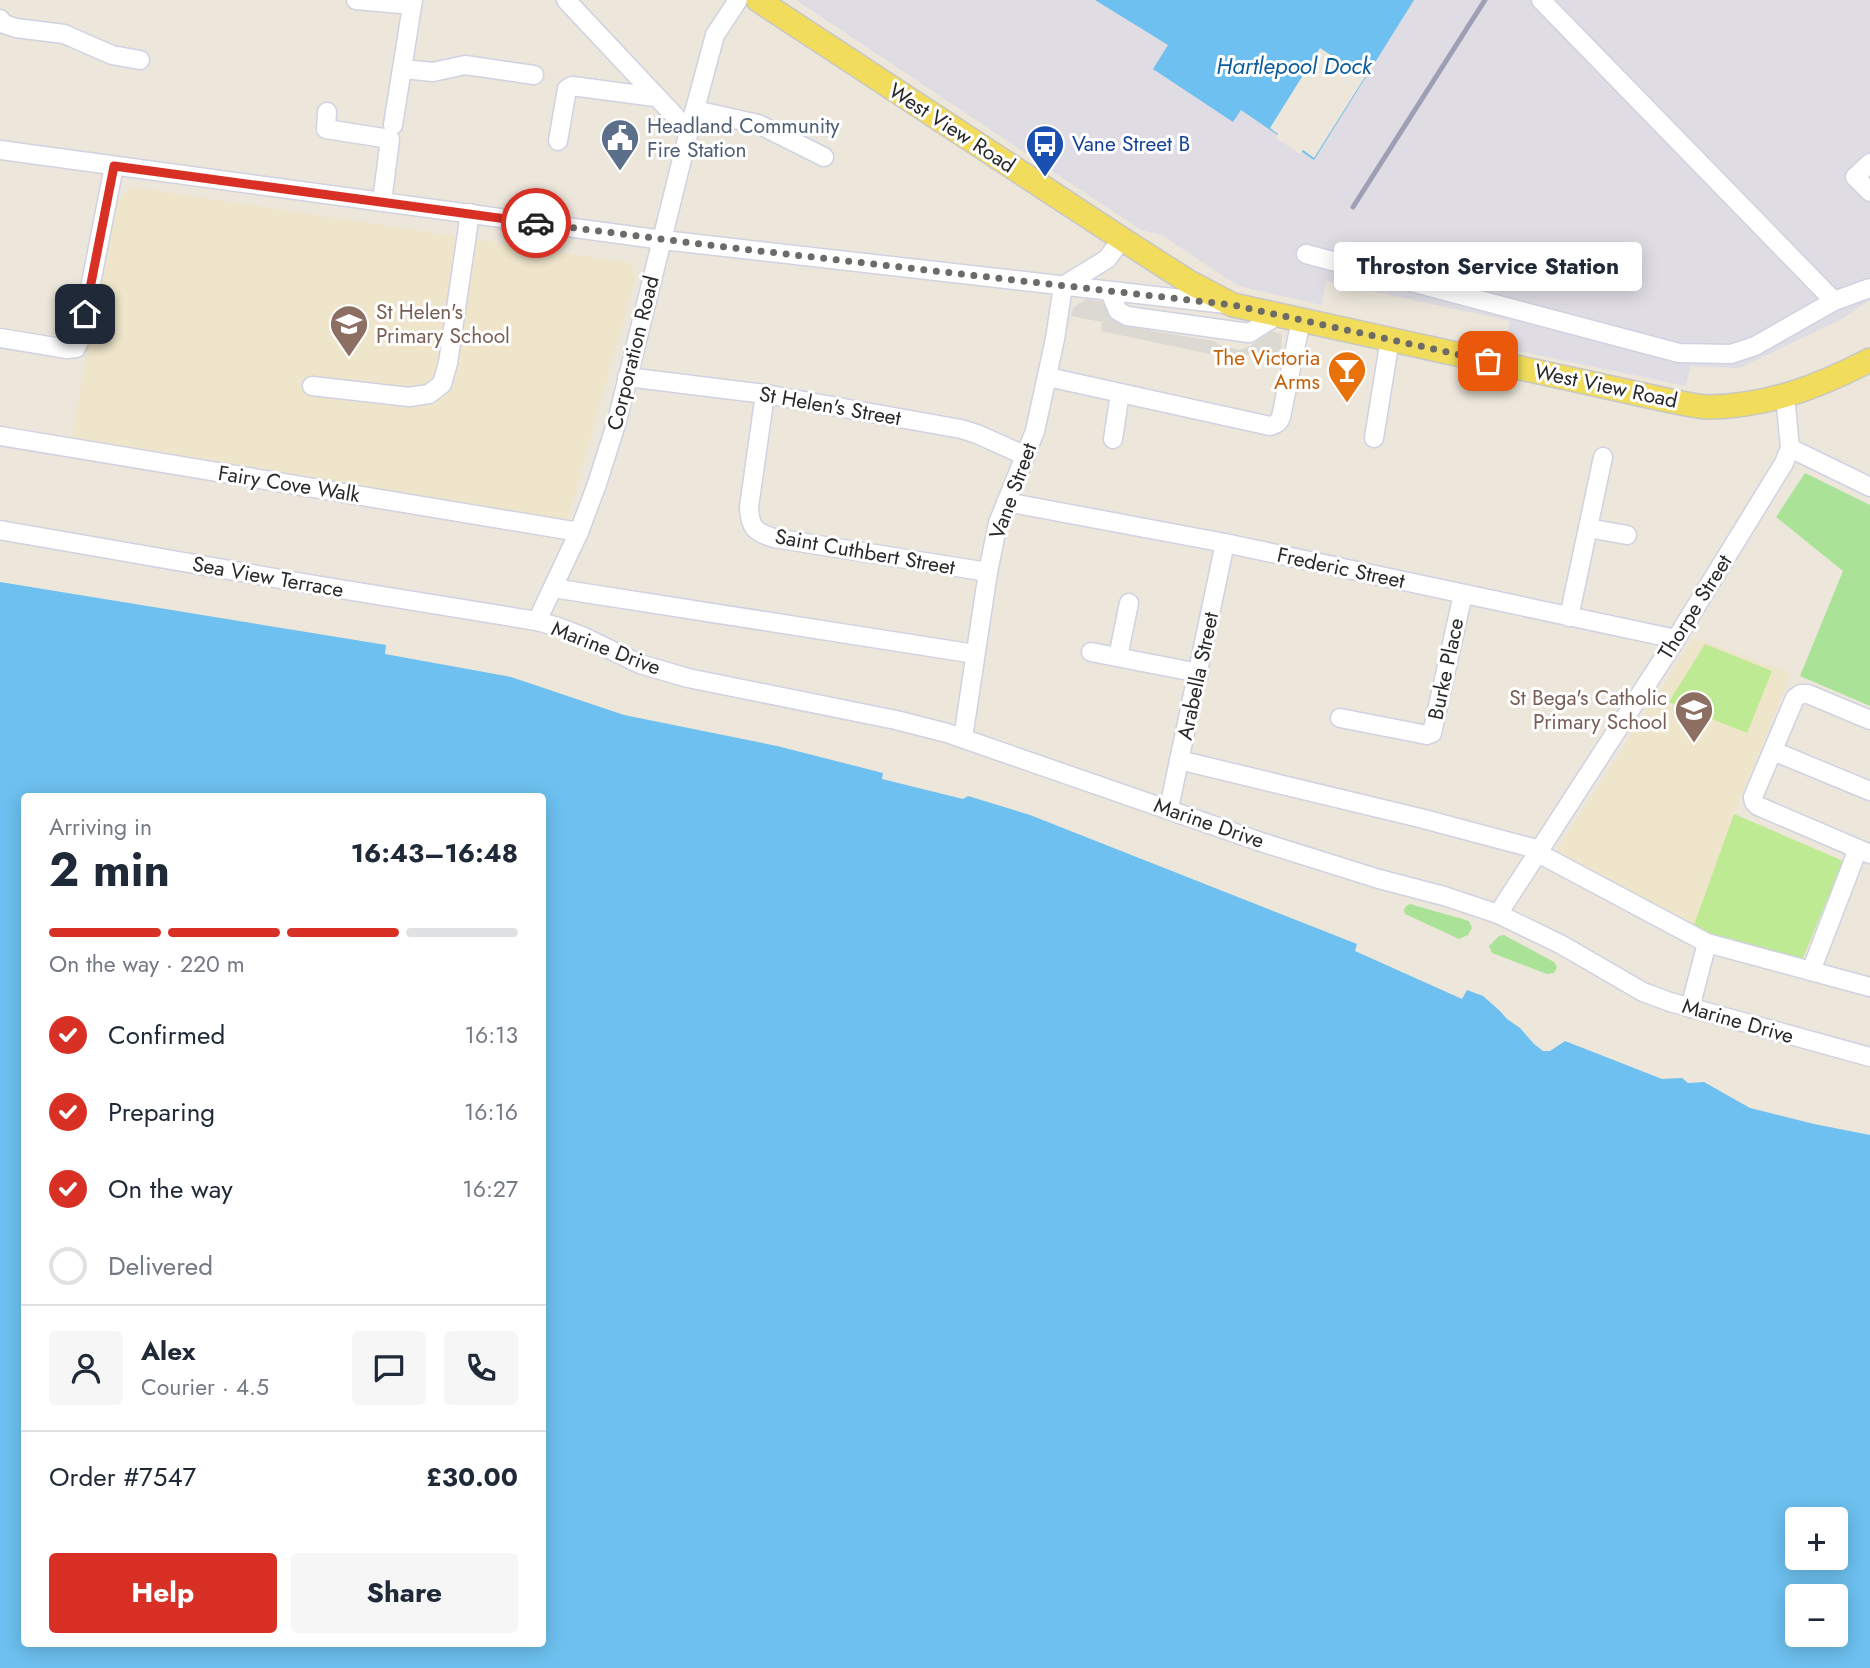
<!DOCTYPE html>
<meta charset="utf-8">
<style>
:root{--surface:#fff;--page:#f6f6f7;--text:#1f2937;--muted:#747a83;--line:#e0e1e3;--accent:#d93025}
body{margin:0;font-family:Jost,sans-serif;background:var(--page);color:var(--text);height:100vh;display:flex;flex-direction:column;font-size:26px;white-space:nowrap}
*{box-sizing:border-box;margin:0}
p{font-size:23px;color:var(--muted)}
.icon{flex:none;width:38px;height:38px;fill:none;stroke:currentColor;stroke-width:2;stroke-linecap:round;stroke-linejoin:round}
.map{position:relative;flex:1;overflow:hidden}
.sheet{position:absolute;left:21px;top:793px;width:525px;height:854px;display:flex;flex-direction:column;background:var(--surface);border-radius:7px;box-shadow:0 4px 18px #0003}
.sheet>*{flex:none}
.buttons{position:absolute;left:1785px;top:1507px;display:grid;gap:14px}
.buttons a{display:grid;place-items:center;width:63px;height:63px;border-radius:7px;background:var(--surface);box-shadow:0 4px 18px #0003;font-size:35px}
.pin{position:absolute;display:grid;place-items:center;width:60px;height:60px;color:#fff;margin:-30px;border-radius:14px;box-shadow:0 4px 10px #0006}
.courier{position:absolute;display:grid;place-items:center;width:70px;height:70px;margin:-35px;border:5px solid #d93025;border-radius:50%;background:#fff;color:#222;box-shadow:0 2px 9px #0007}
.bubble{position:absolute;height:49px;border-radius:7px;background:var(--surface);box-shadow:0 4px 18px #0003;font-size:23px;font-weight:700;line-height:49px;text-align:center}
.headline em{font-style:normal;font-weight:700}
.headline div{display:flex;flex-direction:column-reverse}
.headline{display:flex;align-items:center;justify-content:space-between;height:119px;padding:0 28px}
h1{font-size:46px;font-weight:700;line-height:52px}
.bar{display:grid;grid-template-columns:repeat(4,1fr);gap:10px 7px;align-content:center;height:84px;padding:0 28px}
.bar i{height:9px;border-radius:5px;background:var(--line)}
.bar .current{background:var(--accent)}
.bar p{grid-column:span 4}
.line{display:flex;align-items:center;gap:18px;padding:0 28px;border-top:2px solid var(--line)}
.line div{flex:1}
.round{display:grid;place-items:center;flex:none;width:74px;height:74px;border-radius:7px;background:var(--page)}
ol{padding:0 28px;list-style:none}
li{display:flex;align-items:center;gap:21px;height:77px}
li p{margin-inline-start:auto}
li .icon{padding:7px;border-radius:50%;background:var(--accent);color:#fff;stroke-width:4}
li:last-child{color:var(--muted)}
li i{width:38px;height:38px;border:4px solid var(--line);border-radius:50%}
.cta{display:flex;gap:14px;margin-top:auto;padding:14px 28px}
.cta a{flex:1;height:80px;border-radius:7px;background:var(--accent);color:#fff;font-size:28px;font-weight:700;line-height:80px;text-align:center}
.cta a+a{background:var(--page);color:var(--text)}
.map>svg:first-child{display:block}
.industrial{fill:#dfdce4}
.education{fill:#eee5ca}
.green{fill:#aae397}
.pitch{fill:#bdea92}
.plaza{fill:#dcd9d2}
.water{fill:#6dc0ef;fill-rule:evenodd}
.pier{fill:#ece6db}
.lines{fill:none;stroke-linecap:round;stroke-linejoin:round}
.minor-casing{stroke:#d0d2e2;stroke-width:21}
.major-casing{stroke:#c7c7c7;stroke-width:26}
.minor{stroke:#fff;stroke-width:18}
.major{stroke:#f1dc5b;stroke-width:23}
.rail{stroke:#9e9fb4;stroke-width:5}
.done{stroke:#6d6b67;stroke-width:7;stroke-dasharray:0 12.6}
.route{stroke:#d93025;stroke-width:9}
.labels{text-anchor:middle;stroke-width:6;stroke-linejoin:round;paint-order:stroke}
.service-label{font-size:21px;fill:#4e5e75;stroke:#fff;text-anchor:start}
.street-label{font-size:21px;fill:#292929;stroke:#fff}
.transit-label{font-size:21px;fill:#164399;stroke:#fff;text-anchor:start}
.education-label{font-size:21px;fill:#785e54;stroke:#fff;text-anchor:start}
.food-label{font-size:21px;fill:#c56008;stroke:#fff;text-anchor:end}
.water-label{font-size:23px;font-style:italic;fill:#0d5c9a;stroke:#fff}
</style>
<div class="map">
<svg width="1870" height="1668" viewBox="0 0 1870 1668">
<rect width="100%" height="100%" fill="#ece6db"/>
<polygon class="industrial" points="796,0 1870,0 1870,300 1840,320 1739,368 1690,366 1686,386 1504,348 1510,321 1326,281 1322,305 1238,286 1162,235 1141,230"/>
<g class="education">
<polygon points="132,187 630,263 636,275 566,525 71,441 114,204"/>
<polygon points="1694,638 1791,673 1734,814 1841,860 1802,964 1692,928 1553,856"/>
</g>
<g class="green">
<polygon points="1805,473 1870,505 1870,706 1800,676 1843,571 1776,517"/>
<polygon points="1410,904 1469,921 1472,928 1468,935 1459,939 1405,914 1404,910 1406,906"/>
<polygon points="1504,935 1554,962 1557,967 1554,973 1547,974 1492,953 1489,946 1499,936"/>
</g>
<g class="pitch">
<polygon points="1705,644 1772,671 1747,733 1669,702"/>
<polygon points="1734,814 1841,860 1842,864 1800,965 1703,939 1701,928 1694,925"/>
</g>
<polygon class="plaza" points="1086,299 1111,303 1146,324 1151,331 1214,341 1222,346 1240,350 1250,346 1272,331 1282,334 1281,360 1248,354 1243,361 1101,331 1102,322 1071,316 1073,308"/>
<g class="water">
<polygon points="1095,0 1414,0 1314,160 1241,110 1233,122 1153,69 1168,45"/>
<path d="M0 582 386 645 385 654 511 677 624 715 777 746 883 773 882 779 963 799 968 796 1030 815 1357 944 1355 951 1462 999 1467 990 1483 996 1500 1011 1507 1019 1520 1028 1534 1044 1543 1051H1550L1565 1041 1662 1079 1682 1078 1688 1083 1704 1082 1750 1108 1814 1124 1870 1135V1668H0ZM542 796V1643H24V796ZM1836 1519V1558H1797V1519ZM1836 1596V1634H1797V1596Z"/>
</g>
<polygon class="pier" points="1320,48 1365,77 1314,158 1303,150 1300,154 1276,138 1278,134 1270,128"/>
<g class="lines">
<g class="minor-casing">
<g id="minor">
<polyline points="356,0 412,5"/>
<polyline points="566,0 689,131"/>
<polyline points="1541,0 1834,301"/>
<polyline points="0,19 4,24 16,28 64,34 112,55 140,60"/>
<polyline points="403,69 433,72 465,65 534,75"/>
<polyline points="695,110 758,124 824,157"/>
<polyline points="327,112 326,129 390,139 382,202"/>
<polyline points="393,125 413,0"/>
<polyline points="558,141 567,89 572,86 655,97"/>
<polyline points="0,150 663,240 1226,304"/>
<polyline points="1870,163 1855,177 1870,192"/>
<polyline points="1306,254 1679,353 1731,354 1755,346 1834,301 1870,288"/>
<polyline points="1063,286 1107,259 1122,239"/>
<polyline points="1110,292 1118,311 1127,316 1249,333 1278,315"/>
<polyline points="0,338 67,349 76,348 80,339 114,166"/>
<polyline points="627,377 765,394 961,429 977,434 1026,456"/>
<path d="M1048 377 1270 426C1276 424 1279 423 1281 417L1301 320"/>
<polyline points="312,386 409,397 429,394 442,384 448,363 470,213"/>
<path d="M765 394 749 507C750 527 754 532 774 538L988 572"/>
<polyline points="0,436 579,532"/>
<polyline points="1374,438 1390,339"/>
<polyline points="1113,439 1120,393"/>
<polyline points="1790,448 1870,487"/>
<polyline points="1006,502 1225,543 1676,639"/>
<polyline points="1588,528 1627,535"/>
<polyline points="0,530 309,584 537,621 558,627 584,637 640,664 688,678 896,720 947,733 1261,842 1379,879 1444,896 1498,914 1562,945 1643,992 1670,1002 1870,1057"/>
<polyline points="553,588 975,654"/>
<polyline points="1569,617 1603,457"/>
<polyline points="537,621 579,532 597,484 617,421 689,131 715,35 738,0"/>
<polyline points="1091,652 1199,673"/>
<polyline points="1118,657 1129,603"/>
<polyline points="1340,718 1427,735 1432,733 1463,594"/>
<polyline points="1870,720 1808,694 1801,694 1795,698 1753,797 1754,802 1758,806 1870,854"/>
<polyline points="963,738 988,572 998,523 1035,431 1055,339 1063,286"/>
<polyline points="1773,751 1870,791"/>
<polyline points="1179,760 1420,818 1540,850"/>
<polyline points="1169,808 1225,543"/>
<polyline points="1538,853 1707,943 1870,987"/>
<polyline points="1498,914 1676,639 1784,463 1790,448 1785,396"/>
<polyline points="1811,971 1858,849"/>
<polyline points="1690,1008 1707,943"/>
</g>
</g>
<g class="major-casing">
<path id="major" d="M758 0 1122 239 1189 282 1233 305 1671 401C1683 403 1697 407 1709 407 1768 406 1818 387 1870 360"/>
</g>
<use href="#minor" class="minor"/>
<use href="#major" class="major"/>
<polyline class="rail" points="1353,207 1485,0"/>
</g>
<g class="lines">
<polyline class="done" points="536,223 716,246 1233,305 1488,361"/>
<polyline class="route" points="85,314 114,166 536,223"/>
</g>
<defs>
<g id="civic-pin" transform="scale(2.0125)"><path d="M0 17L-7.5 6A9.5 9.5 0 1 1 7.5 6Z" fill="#5c6f8a" stroke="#fff"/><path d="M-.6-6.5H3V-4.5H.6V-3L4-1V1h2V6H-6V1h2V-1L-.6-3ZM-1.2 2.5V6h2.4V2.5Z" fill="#fff"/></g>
<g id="bus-pin" transform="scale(2.0125)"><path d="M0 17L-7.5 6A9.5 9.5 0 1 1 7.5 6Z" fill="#1a4fb4" stroke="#fff"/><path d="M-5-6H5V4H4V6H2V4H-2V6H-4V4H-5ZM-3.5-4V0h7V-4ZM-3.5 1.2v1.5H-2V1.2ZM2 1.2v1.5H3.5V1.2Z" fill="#fff"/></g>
<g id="school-pin" transform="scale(2.0125)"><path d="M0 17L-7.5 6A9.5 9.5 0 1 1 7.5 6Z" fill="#8d6e63" stroke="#fff"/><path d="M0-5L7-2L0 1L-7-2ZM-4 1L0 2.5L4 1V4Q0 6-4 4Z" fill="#fff"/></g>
<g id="bar-pin" transform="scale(2.0125)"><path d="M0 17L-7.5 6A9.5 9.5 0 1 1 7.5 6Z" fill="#e8710a" stroke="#fff"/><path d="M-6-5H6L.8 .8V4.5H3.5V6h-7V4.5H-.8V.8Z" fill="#fff"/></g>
</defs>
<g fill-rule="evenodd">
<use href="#civic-pin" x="620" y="138"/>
<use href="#bus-pin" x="1045" y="144"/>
<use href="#school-pin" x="349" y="324"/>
<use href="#bar-pin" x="1347" y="370"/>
<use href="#school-pin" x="1694" y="710"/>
</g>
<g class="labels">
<g class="service-label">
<text x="647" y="133">Headland Community<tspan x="647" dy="24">Fire Station</tspan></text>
</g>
<g class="street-label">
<text transform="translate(952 128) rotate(33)" y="7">West View Road</text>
<text transform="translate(633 353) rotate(-76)" y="7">Corporation Road</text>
<text transform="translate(1606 386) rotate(12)" y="7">West View Road</text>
<text transform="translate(830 406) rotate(10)" y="7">St Helen's Street</text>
<text transform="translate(289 484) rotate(9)" y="7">Fairy Cove Walk</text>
<text transform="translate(1013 491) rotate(-70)" y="7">Vane Street</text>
<text transform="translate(865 552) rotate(10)" y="7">Saint Cuthbert Street</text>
<text transform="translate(1341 568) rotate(12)" y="7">Frederic Street</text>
<text transform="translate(268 577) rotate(10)" y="7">Sea View Terrace</text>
<text transform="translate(1695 607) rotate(-58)" y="7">Thorpe Street</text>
<text transform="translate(606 648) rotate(21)" y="7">Marine Drive</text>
<text transform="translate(1446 669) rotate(-78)" y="7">Burke Place</text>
<text transform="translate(1198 676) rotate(-78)" y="7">Arabella Street</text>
<text transform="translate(1209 823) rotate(19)" y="7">Marine Drive</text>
<text transform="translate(1738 1021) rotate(16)" y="7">Marine Drive</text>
</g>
<g class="transit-label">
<text x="1072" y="151">Vane Street B</text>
</g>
<g class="education-label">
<text x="376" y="319">St Helen's<tspan x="376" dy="24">Primary School</tspan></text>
<text x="1667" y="705" text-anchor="end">St Bega's Catholic<tspan x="1667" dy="24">Primary School</tspan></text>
</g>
<g class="food-label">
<text x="1320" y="365">The Victoria<tspan x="1320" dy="24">Arms</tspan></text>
</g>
<g class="water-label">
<text x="1294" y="74">Hartlepool Dock</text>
</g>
</g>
</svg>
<div class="buttons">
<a>+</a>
<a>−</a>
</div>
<div class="pin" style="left:1488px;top:361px;background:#ea580c"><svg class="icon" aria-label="bag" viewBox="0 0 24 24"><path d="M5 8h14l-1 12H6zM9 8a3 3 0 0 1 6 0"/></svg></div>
<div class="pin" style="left:85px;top:314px;background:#1f2937"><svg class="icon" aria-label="home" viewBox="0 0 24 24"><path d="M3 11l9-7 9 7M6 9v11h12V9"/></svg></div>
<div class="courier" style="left:536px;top:223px"><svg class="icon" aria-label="car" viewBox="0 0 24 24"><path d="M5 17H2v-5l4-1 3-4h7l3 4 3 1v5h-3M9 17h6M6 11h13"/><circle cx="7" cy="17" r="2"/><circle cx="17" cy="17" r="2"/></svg></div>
<div class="bubble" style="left:1334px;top:242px;width:308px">Throston Service Station</div>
<section class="sheet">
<div class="headline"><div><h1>2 min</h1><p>Arriving in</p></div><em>16:43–16:48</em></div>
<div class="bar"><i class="current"></i><i class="current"></i><i class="current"></i><i></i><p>On the way · 220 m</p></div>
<ol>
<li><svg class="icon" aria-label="check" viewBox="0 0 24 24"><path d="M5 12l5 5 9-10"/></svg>Confirmed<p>16:13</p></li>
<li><svg class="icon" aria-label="check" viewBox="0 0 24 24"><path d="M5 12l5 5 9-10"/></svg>Preparing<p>16:16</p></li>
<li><svg class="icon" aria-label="check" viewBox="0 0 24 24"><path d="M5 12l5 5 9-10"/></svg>On the way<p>16:27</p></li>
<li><i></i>Delivered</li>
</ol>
<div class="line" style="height:126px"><a class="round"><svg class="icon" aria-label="person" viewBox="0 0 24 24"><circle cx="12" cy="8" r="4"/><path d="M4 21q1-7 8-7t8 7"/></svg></a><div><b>Alex</b><p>Courier · 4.5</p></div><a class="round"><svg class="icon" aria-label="chat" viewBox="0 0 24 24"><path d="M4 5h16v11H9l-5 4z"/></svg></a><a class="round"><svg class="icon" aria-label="phone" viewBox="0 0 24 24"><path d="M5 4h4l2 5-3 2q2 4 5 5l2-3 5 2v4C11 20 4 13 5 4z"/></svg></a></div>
<div class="line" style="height:91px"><div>Order #7547</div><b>£30.00</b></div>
<div class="cta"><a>Help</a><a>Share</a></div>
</section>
</div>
